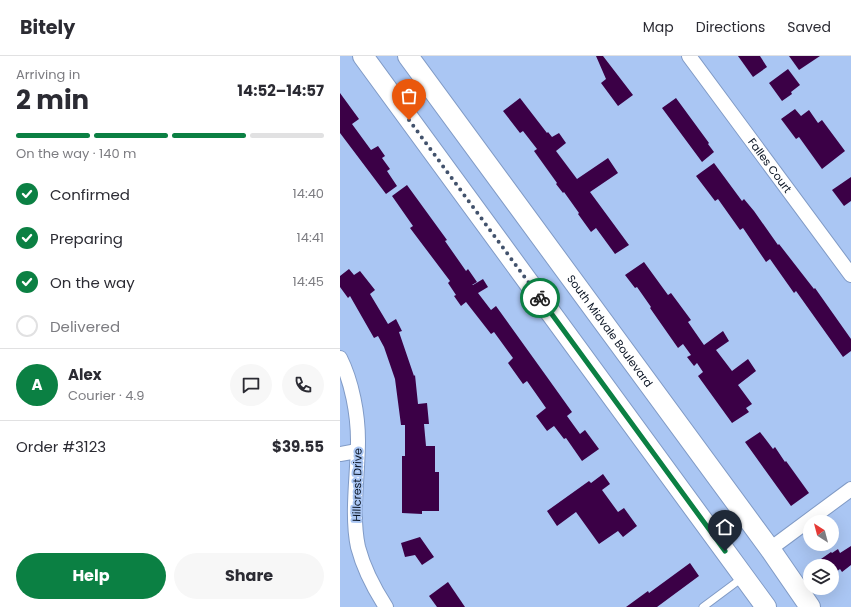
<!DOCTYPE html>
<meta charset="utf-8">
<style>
:root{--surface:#fff;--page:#f7f7f7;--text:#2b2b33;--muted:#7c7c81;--line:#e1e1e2;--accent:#0b8043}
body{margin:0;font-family:Poppins,sans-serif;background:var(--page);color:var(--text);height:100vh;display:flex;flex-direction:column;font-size:15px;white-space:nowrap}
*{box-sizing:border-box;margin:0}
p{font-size:13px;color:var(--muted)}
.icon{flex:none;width:22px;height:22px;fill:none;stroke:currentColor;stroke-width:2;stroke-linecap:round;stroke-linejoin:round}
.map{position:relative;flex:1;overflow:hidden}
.sheet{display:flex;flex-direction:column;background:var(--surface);width:340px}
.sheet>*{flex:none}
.needle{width:26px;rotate:324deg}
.tools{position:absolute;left:463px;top:459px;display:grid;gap:8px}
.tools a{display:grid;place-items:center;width:36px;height:36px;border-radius:50%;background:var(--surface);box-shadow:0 4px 16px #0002;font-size:20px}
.pin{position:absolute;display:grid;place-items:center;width:34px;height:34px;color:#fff;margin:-41px -17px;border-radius:50% 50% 50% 0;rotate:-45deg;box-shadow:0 0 4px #0007}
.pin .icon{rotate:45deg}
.courier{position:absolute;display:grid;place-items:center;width:40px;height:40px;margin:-20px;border:3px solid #0b8043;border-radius:50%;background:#fff;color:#222;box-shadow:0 1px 5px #0007}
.head em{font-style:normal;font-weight:700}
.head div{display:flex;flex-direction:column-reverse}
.head{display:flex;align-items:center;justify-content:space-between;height:68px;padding:0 16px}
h1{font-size:26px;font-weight:700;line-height:30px}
.bar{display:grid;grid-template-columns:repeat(4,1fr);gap:6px 4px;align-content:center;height:48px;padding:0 16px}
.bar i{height:5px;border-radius:3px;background:var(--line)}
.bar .on{background:var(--accent)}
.bar p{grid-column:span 4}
.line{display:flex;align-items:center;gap:10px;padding:0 16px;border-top:1px solid var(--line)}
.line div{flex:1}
.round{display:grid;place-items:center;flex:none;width:42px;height:42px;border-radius:21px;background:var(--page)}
ol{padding:0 16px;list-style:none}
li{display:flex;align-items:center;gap:12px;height:44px}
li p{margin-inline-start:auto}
li .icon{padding:4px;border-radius:50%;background:var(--accent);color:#fff;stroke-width:4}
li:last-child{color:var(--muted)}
li i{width:22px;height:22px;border:2px solid var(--line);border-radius:50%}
.button{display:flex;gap:8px;margin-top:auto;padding:8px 16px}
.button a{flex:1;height:46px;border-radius:24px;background:var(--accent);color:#fff;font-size:16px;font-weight:700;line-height:46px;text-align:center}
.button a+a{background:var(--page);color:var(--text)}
header{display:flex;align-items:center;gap:24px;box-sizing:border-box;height:56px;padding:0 20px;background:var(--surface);border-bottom:1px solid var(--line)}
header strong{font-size:19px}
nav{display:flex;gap:22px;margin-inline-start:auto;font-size:14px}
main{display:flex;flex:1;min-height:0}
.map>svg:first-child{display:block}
.building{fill:#3b0046}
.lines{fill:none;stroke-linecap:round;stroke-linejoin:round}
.lane-casing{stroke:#819bc6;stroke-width:9}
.street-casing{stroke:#819bc6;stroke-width:16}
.secondary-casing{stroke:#819bc6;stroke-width:22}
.lane{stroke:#fff;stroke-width:7}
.street{stroke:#fff;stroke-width:14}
.secondary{stroke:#fff;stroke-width:20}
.done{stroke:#42526c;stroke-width:4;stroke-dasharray:0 7.2}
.route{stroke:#0b8043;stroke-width:5}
.labels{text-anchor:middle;stroke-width:4;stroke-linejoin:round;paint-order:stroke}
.street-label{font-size:11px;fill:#0a1424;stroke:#aac6f3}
</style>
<header>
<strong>Bitely</strong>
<nav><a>Map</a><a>Directions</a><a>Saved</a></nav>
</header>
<main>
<section class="sheet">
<div class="head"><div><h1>2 min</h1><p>Arriving in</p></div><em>14:52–14:57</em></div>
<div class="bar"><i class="on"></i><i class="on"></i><i class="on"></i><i></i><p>On the way · 140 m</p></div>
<ol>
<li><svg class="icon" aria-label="check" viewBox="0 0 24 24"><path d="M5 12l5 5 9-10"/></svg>Confirmed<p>14:40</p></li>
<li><svg class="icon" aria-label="check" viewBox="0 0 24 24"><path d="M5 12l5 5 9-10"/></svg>Preparing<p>14:41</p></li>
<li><svg class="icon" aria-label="check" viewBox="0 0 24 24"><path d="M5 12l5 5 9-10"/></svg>On the way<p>14:45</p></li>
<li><i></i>Delivered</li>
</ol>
<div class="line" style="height:72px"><b class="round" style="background:var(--accent);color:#fff">A</b><div><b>Alex</b><p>Courier · 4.9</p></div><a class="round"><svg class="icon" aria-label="chat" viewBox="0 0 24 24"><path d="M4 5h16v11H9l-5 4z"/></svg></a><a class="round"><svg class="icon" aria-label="phone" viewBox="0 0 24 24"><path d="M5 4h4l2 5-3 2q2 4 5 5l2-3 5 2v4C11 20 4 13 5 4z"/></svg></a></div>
<div class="line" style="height:52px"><div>Order #3123</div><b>$39.55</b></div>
<div class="button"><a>Help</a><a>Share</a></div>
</section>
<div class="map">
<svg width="511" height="551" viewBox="0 0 511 551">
<rect width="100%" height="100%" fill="#aac6f3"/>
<g class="building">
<polygon points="256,0 263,0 293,39 278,50 261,27 266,23"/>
<polygon points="398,0 420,0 427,11 413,21"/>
<polygon points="449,0 480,0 459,14"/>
<polygon points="448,13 460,29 451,36 452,38 442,45 429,27"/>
<polygon points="0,37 19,63 12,68 31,94 38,90 45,100 42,102 50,113 47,115 57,130 46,138 0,77"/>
<polygon points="180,42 207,77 208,76 212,81 219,77 226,87 216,95 237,123 268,102 278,117 250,136 289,189 275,198 256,172 251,176 238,158 239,157 224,136 223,137 216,128 217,127 194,95 197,93 183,75 180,77 163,55"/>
<polygon points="336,42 369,87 368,88 374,96 362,106 322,52"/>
<polygon points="455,53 461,60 469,54 478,67 482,64 505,95 482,113 459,81 456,83 441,63"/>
<polygon points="374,107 402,145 404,143 414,155 438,189 439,188 474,233 475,232 511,283 511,295 503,301 456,235 454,237 430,203 426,206 403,172 400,174 378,143 375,145 356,120"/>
<polygon points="511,121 511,145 504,150 492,134"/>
<polygon points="67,129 107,184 105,185 126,215 128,213 137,226 132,229 133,229 143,223 148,231 138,237 151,254 156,250 207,321 232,356 227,360 240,378 245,374 259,393 242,405 226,382 224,383 214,370 207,375 196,360 206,352 187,325 183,328 168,307 173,302 154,276 151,278 126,246 121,250 114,240 116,239 108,227 110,225 70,172 73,170 52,140"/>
<polygon points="304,206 328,239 331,237 351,264 348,266 364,289 383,275 389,285 376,294 392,315 408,303 416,315 398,329 412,348 406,352 409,356 392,367 358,320 363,316 357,307 354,310 347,301 351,299 343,288 338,292 310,252 311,251 297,231 295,232 285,219"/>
<polygon points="9,213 14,219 20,215 35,234 30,238 48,268 56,263 62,275 59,276 74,320 75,319 78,348 87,347 89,368 84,368 86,390 95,390 95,416 99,416 99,455 82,455 82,458 62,457 62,400 65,400 65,369 61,369 55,323 44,291 38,280 34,282 10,240 8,242 0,231 0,220"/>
<polygon points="420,376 433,393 435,391 445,406 446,405 469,437 451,450 405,386"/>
<polygon points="263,418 270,428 262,434 278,456 284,452 297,470 283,481 278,475 259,488 236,456 217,470 207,455 249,425 251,427"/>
<polygon points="80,481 94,501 82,509 75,499 65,501 61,487"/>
<polygon points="511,490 511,509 502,516 500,513 492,519 492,510 475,510 482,505 481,503 491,496 492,497 498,493 500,497"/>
<polygon points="350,507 359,520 317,551 286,551 308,535 309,537"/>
<polygon points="108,526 125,551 97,551 89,540"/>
</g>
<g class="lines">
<g class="lane-casing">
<polyline id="lane" points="363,551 402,522"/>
</g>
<g class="street-casing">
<g id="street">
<path id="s1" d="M349 0 511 219"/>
<path d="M0 302C12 326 18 358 18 385 18 418 11 458 18 491 24 514 33 531 46 551"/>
<polyline points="0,398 17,395"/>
<polyline points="430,493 511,433"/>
</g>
</g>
<g class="secondary-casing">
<g id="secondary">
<polyline points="23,0 426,551"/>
<path id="s2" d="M68 0 430 493 470 551"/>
</g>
</g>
<use href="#lane" class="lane"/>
<use href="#street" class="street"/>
<use href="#secondary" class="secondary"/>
</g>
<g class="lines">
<polyline class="done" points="69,64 200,242"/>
<polyline class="route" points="200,242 385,495"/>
</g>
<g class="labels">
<g class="street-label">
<text dy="4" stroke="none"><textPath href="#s1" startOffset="136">Falles Court</textPath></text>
<text dy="4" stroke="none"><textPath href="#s2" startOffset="341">South Midvale Boulevard</textPath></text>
<text transform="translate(17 429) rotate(-89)" y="4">Hillcrest Drive</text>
</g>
</g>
</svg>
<div class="tools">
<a><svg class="needle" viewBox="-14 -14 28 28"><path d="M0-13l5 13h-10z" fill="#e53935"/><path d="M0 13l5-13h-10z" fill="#7c7c81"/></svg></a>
<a><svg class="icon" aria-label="layers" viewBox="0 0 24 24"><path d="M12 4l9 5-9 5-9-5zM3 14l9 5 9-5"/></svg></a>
</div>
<div class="pin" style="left:69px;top:64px;background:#ea580c"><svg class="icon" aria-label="bag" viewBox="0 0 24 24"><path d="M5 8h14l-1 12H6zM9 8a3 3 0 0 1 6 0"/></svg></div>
<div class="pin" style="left:385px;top:495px;background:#1f2937"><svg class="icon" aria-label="home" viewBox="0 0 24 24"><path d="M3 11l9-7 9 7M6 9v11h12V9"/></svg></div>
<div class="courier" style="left:200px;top:242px"><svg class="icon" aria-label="bike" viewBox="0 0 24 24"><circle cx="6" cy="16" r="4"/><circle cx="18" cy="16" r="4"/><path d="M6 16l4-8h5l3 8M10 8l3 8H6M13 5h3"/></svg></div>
</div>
</main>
